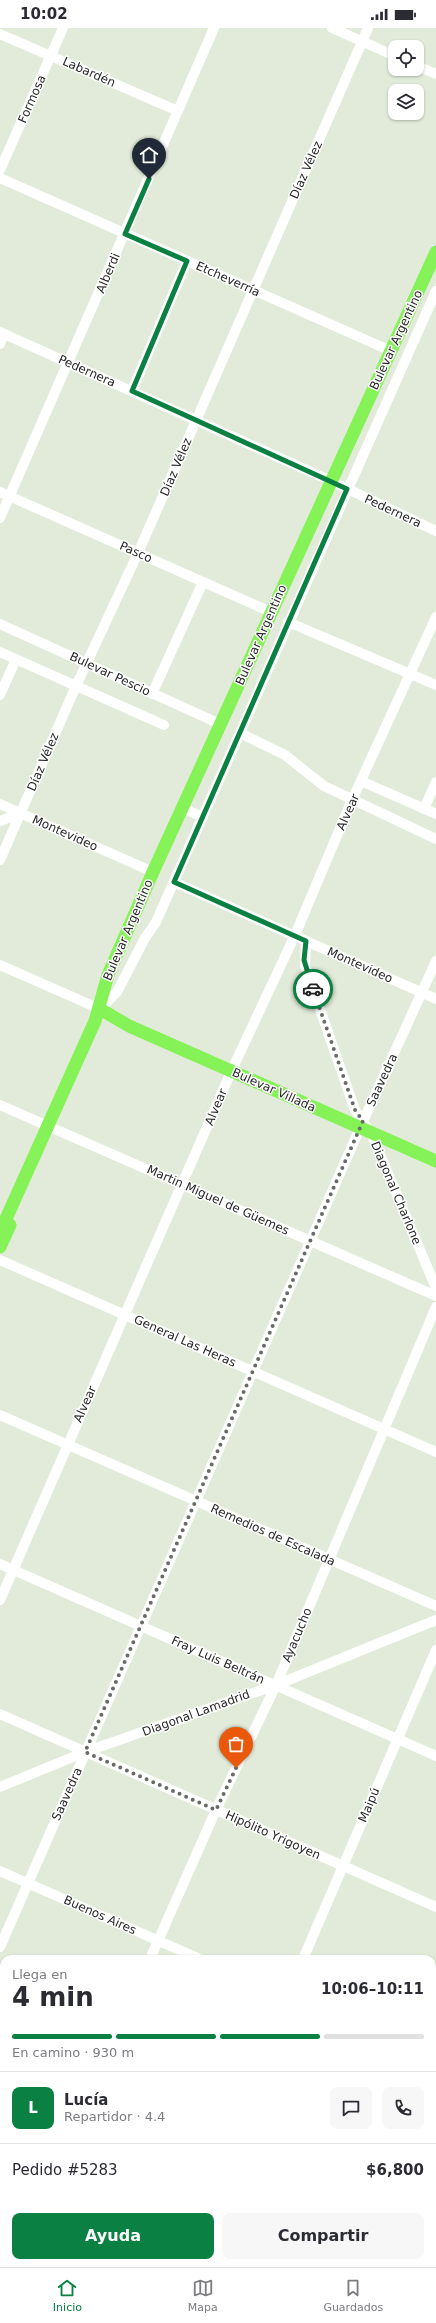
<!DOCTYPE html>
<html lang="es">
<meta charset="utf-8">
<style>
:root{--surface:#fff;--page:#f7f7f7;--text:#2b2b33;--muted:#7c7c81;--line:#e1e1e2;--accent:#0b8043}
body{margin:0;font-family:"DejaVu Sans",sans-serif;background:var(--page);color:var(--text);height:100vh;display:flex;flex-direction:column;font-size:15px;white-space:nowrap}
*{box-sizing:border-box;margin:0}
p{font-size:13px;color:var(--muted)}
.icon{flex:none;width:22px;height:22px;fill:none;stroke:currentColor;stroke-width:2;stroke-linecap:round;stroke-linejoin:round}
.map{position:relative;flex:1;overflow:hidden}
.sheet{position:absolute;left:0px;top:1927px;width:436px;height:312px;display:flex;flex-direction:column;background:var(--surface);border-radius:12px 12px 0 0;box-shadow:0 1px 3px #0004}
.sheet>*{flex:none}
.buttons{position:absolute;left:388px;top:12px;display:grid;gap:8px}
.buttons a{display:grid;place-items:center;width:36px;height:36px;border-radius:8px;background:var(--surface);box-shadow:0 1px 3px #0004;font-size:20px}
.pin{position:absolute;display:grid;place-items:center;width:34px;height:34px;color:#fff;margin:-41px -17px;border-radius:50% 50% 50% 0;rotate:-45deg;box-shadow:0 0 4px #0007}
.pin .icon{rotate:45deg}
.courier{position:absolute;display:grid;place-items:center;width:40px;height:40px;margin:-20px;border:3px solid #0b8043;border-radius:50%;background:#fff;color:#222;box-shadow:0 1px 5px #0007}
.summary em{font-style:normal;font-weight:600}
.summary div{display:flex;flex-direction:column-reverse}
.summary{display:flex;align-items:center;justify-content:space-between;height:68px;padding:0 12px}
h1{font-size:26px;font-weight:600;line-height:30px}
.bar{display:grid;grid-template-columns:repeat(4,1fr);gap:6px 4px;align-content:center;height:48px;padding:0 12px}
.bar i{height:5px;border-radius:3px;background:var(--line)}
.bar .selected{background:var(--accent)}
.bar p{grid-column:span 4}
.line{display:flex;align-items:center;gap:10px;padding:0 12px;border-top:1px solid var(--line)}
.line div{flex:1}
.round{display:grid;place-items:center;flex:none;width:42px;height:42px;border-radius:8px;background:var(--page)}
.primary-button{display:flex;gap:8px;margin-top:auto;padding:8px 12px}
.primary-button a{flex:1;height:46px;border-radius:8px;background:var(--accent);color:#fff;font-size:16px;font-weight:600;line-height:46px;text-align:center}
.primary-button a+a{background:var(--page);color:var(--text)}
.status{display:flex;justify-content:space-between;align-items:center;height:28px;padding:0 20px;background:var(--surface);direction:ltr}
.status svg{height:11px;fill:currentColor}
.menu{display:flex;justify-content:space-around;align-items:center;height:56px;border-top:1px solid var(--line);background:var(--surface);font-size:11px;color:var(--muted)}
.menu a{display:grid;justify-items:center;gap:2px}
.menu .selected{color:var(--accent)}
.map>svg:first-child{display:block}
.green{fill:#94e3c3}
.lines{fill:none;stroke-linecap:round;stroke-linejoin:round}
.minor{stroke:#fff;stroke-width:10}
.major{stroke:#85f257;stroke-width:13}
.done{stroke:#696c66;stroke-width:4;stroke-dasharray:0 7.2}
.route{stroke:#0b8043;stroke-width:5}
.labels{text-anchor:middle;stroke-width:3;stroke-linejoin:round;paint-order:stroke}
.street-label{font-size:12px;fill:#282828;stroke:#fff}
</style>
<div class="status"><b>10:02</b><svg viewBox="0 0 49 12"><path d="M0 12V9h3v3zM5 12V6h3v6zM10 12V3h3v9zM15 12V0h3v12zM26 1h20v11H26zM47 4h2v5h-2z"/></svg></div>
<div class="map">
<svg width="436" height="2239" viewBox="0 0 436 2239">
<rect width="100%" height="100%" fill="#e2ebd9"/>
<g class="green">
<polygon points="0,1985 4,1987 4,2031 0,2029"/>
<polygon points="432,2175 436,2177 436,2221 432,2219"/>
</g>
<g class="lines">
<g class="minor">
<polyline points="332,0 395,28"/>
<polyline points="0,6 178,83"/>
<polyline points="417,38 436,46"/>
<polyline points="0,142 63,0"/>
<polyline points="0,150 391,323"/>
<polyline points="0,304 331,453 436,503"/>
<polyline points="0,316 4,306"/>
<polyline points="132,363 187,233"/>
<polyline points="0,464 271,584"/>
<polyline points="0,490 214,0"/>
<polyline points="288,594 436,657"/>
<polyline points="0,596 220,696"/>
<polyline points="0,624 164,697"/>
<polyline points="152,666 203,554"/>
<polyline points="0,667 16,631"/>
<polyline points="240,705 285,727 324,758 436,811"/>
<polyline points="361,753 436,786"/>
<polyline points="0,776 153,844"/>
<polyline points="182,780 203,789"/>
<polyline points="424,781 436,754"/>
<polyline points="0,793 21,785"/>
<polyline points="0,832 76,658 138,525 368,0"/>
<polyline points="174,854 436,971"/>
<polyline points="306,913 305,938 355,1082 371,1105 436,1260"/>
<polyline points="0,937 100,981 117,964 145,910 156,894 436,263"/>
<polyline points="0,1077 436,1268"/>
<polyline points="0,1232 436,1424"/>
<polyline points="0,1387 436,1578"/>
<polyline points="0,1536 436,1728"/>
<polyline points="0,1572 231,1044 295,907 352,772 436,589"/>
<polyline points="0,1686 436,1879"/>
<polyline points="0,1759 85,1724 276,1657 436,1592"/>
<polyline points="0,1843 200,1931"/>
<polyline points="0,1919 360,1100 436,933"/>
<polyline points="150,1931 216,1782 276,1657 436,1279"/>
<polyline points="303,1931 436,1622"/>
<polyline points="432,1988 436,1979"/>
<polyline points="432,2033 436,2035"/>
<polyline points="0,2172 4,2174"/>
<polyline points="145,2235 154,2239"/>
<polyline points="14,2239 16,2235"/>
<polyline points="167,2239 169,2235"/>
<polyline points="321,2239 323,2235"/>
</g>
<g class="major">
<polyline points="100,981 129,998 436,1133"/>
<polyline points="0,1204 95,993 108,947 153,844 436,224"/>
<polyline points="0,1219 10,1197"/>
<polyline points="0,1980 4,1982"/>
<polyline points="0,2035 4,2037"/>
<polyline points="432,2172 436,2174"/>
<polyline points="432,2226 436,2228"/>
</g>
</g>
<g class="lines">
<polyline class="done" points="236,1740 216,1782 85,1724 363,1093 355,1082 313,961"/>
<polyline class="route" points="149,151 125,206 187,233 132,363 347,461 174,854 306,913 304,932 313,961"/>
</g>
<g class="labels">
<g class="street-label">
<text transform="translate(89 44) rotate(24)" y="4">Labardén</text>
<text transform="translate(32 71) rotate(-66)" y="4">Formosa</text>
<text transform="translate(306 142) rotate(-66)" y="4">Díaz Vélez</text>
<text transform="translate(108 245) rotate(-67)" y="4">Alberdi</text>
<text transform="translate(228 251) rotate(24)" y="4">Etcheverría</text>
<text transform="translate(396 312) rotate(-65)" y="4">Bulevar Argentino</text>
<text transform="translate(87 343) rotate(24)" y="4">Pedernera</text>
<text transform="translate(176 439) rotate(-67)" y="4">Díaz Vélez</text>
<text transform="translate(393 483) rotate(25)" y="4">Pedernera</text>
<text transform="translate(136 524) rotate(24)" y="4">Pasco</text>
<text transform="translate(261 607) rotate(-66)" y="4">Bulevar Argentino</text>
<text transform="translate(110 646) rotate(25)" y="4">Bulevar Pescio</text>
<text transform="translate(43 734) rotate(-67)" y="4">Díaz Vélez</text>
<text transform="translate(348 784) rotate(-66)" y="4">Alvear</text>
<text transform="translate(65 805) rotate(24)" y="4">Montevideo</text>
<text transform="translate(128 902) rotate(-67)" y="4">Bulevar Argentino</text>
<text transform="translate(360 937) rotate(24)" y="4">Montevideo</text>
<text transform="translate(382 1052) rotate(-65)" y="4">Saavedra</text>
<text transform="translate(274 1062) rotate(24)" y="4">Bulevar Villada</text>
<text transform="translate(216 1079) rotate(-67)" y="4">Alvear</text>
<text transform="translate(396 1165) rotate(67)" y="4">Diagonal Charlone</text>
<text transform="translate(218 1172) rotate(24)" y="4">Martin Miguel de Güemes</text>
<text transform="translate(185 1313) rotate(24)" y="4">General Las Heras</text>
<text transform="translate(85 1376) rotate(-66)" y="4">Alvear</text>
<text transform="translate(273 1507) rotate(24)" y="4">Remedios de Escalada</text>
<text transform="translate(297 1607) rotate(-67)" y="4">Ayacucho</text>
<text transform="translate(218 1632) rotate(24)" y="4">Fray Luis Beltrán</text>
<text transform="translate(196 1685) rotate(-20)" y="4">Diagonal Lamadrid</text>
<text transform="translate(67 1766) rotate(-66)" y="4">Saavedra</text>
<text transform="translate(369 1777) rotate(-67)" y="4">Maipú</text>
<text transform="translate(273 1807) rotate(24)" y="4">Hipólito Yrigoyen</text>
<text transform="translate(100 1887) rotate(24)" y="4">Buenos Aires</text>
</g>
</g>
</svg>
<div class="buttons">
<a><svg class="icon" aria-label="locate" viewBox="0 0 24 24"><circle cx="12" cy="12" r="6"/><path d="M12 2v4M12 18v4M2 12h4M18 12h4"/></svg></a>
<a><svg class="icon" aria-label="layers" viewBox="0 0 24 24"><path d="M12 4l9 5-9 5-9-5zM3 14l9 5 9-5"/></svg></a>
</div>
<div class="pin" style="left:236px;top:1740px;background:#ea580c"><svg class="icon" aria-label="bag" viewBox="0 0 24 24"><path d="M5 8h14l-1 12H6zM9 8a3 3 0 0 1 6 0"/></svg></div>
<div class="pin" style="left:149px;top:151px;background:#1f2937"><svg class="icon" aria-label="home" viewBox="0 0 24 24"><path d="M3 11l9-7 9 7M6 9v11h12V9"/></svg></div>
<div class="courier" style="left:313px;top:961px"><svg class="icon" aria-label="car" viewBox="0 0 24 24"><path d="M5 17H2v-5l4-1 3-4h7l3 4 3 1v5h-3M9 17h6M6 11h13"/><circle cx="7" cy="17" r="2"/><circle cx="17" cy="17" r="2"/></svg></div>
<section class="sheet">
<div class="summary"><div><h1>4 min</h1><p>Llega en</p></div><em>10:06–10:11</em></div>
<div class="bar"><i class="selected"></i><i class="selected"></i><i class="selected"></i><i></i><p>En camino · 930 m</p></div>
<div class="line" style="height:72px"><b class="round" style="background:var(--accent);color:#fff">L</b><div><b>Lucía</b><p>Repartidor · 4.4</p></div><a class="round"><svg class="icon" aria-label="chat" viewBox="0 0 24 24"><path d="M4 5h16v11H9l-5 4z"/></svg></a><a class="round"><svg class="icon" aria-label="phone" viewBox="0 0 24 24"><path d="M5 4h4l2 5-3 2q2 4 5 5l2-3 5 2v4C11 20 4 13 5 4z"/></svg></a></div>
<div class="line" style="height:52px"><div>Pedido #5283</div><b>$6,800</b></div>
<div class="primary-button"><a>Ayuda</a><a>Compartir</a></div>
</section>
</div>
<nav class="menu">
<a class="selected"><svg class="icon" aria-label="home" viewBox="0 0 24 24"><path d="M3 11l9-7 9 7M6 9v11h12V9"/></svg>Inicio</a>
<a><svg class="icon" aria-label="map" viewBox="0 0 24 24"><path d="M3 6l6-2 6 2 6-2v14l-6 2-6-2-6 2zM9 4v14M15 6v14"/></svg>Mapa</a>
<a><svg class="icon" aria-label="saved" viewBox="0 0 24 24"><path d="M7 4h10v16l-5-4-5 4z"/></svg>Guardados</a>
</nav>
